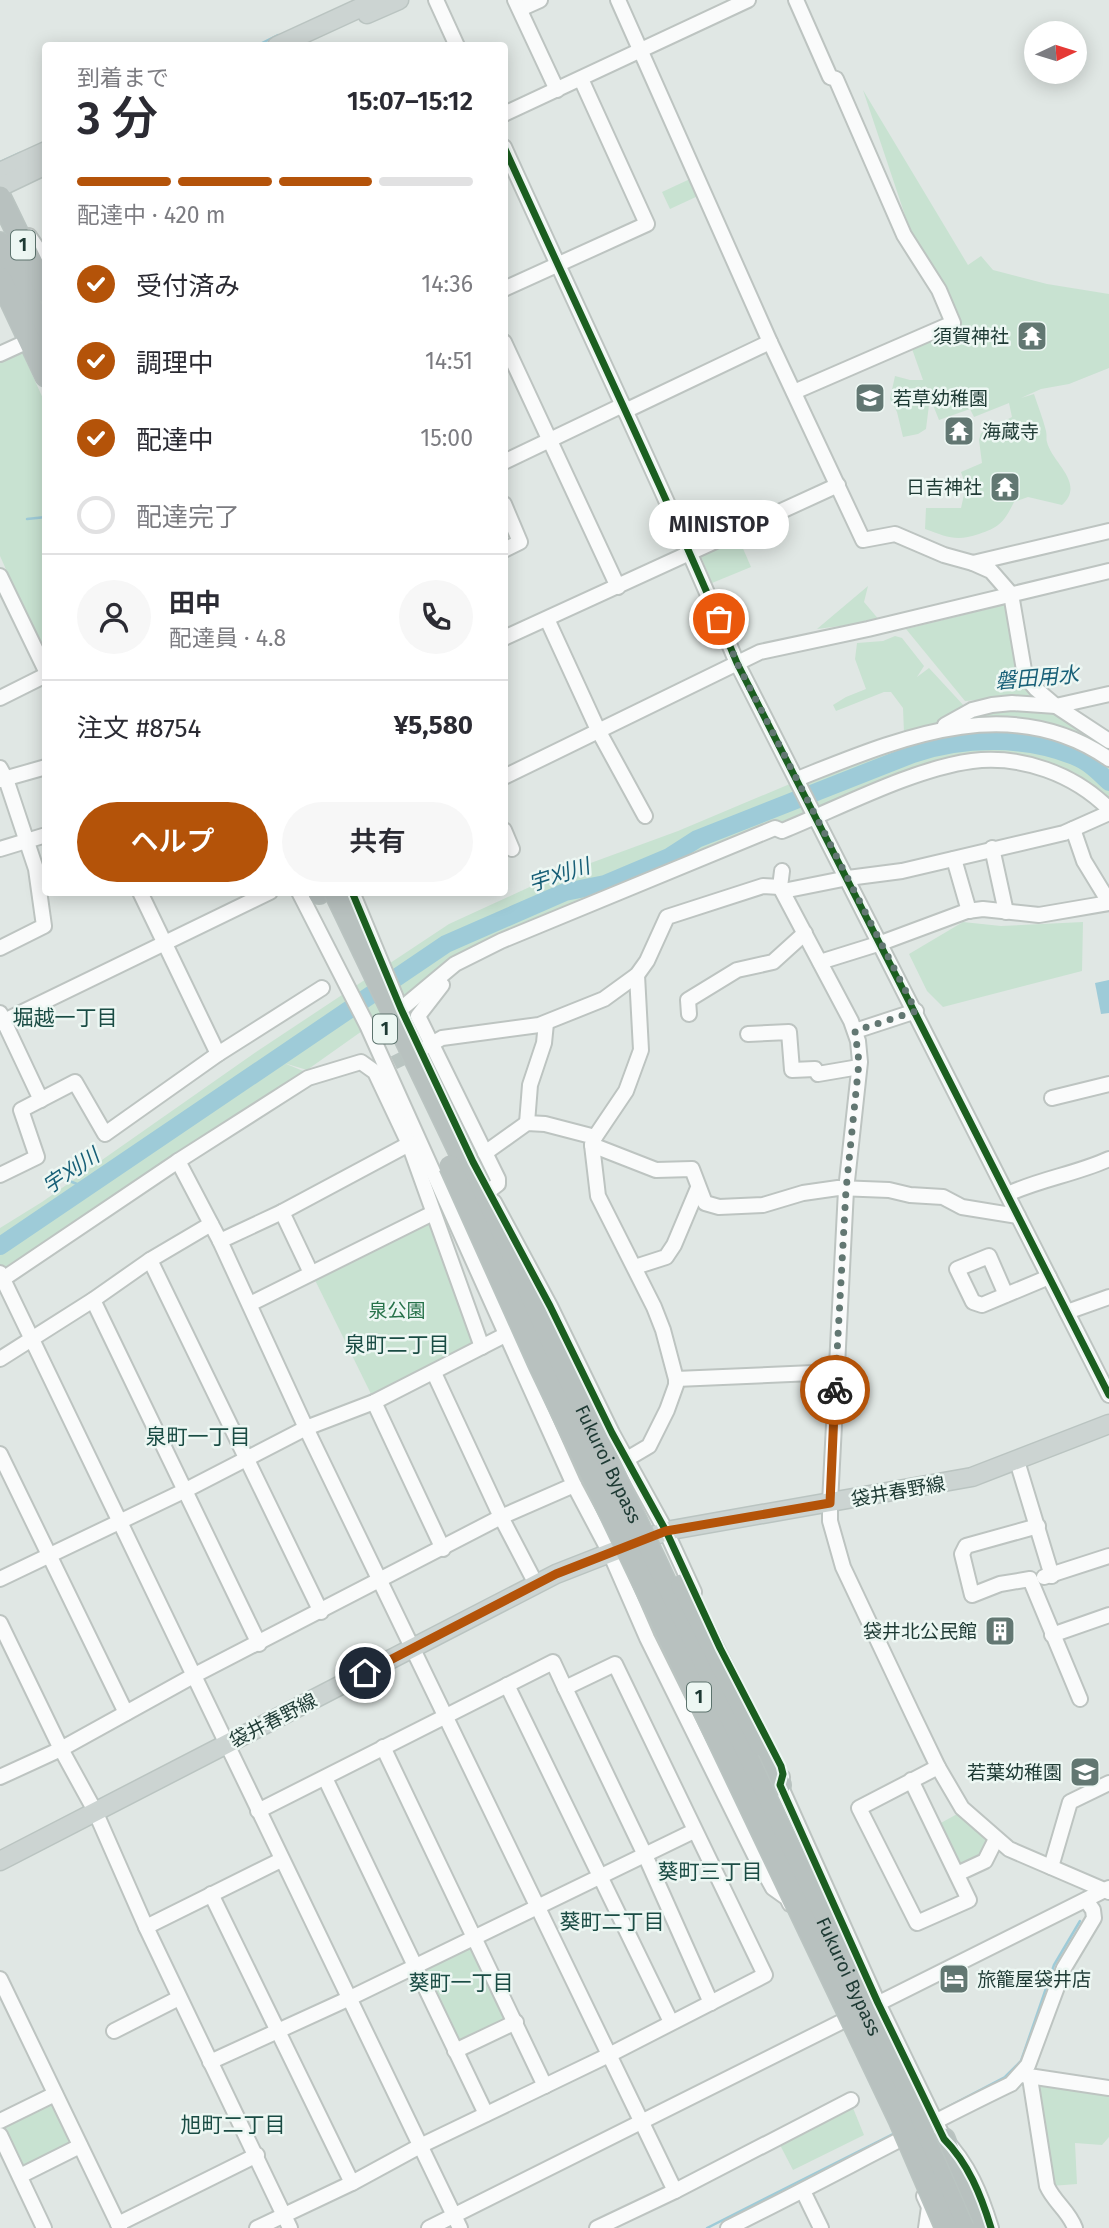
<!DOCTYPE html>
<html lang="ja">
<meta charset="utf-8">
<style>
:root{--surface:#fff;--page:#f7f7f7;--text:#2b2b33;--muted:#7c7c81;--line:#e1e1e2;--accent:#b45309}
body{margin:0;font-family:"Fira Sans","Noto Sans JP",sans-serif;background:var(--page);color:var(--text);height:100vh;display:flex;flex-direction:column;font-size:26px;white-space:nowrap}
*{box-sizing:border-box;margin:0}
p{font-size:23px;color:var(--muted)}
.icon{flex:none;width:38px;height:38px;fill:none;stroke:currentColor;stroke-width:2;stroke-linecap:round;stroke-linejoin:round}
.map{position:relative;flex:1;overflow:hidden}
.sheet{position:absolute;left:42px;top:42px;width:466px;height:854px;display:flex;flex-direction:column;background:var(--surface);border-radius:7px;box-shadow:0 4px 18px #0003}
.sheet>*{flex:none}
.needle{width:46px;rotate:86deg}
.buttons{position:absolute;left:1024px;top:21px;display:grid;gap:14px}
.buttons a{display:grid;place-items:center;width:63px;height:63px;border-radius:50%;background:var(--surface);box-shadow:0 4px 18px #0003;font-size:35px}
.pin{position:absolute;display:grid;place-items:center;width:60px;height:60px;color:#fff;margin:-30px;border:4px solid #fff;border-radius:50%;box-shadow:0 2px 7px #0007}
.courier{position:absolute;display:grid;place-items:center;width:70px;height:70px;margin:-35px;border:5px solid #b45309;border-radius:50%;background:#fff;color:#222;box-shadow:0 2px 9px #0007}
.bubble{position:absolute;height:49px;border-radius:24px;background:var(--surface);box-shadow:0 4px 18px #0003;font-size:23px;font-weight:600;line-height:49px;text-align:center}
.headline em{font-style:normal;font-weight:600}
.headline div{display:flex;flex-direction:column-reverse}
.headline{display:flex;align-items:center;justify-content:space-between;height:119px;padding:0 35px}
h1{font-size:46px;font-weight:600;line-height:52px}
.bar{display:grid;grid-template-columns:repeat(4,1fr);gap:10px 7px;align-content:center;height:84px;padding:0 35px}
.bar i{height:9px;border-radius:5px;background:var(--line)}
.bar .active{background:var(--accent)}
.bar p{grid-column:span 4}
.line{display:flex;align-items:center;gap:18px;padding:0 35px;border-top:2px solid var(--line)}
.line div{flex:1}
.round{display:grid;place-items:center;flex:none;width:74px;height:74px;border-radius:37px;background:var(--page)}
ol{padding:0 35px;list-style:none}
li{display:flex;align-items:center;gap:21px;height:77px}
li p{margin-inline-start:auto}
li .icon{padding:7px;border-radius:50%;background:var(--accent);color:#fff;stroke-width:4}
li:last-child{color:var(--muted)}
li i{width:38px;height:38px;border:4px solid var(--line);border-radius:50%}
.button{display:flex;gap:14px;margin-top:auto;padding:14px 35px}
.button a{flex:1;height:80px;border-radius:42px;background:var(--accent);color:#fff;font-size:28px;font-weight:600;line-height:80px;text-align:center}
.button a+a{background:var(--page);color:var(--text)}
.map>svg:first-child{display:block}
.green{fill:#c8e2d1}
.water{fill:#9ecbd8}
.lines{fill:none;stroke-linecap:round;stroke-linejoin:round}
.stream{stroke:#9ecbd8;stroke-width:2.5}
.river{stroke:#9ecbd8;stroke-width:18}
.minor-tunnel{stroke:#b9c4c1;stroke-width:14;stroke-dasharray:14 7;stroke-linecap:butt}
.minor-casing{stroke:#bdc4c1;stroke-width:18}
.major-casing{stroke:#bac4c1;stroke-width:21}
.highway-casing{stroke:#bac4c1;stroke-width:24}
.minor{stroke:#fafbfb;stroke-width:14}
.major{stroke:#ccd4d2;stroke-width:18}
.highway{stroke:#b8c1bf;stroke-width:21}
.highway-bridge-casing{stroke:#bac4c1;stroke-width:24;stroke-linecap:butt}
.highway-bridge{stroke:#b8c1bf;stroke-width:21}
.cycleway-casing{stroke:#edf7f3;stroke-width:11}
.cycleway{stroke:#1b5e20;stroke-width:7}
.done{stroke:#627772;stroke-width:7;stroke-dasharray:0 12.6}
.route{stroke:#b45309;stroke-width:9}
.labels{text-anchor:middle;stroke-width:5;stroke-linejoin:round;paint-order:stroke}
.shield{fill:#edf7f3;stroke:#5c736d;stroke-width:2}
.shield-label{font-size:18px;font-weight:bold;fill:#1e3a34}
.poi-label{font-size:19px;fill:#1e3a34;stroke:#edf7f3;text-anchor:end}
.park-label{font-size:19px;fill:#27724a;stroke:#edf7f3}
.street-label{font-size:19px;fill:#1e3a34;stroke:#edf7f3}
.water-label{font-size:21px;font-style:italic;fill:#175f77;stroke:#edf7f3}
.neighbourhood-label{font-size:21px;fill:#1a4c44;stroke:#edf7f3}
</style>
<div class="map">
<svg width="1109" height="2228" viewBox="0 0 1109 2228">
<rect width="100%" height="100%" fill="#e0e7e4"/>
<g class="green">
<path d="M863 90 968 265 981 256 993 270 1047 284 1109 294V368L1069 384 1041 389 1021 398 1034 394C1038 406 1043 419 1046 431 1047 435 1046 439 1047 442 1052 463 1086 483 1062 505L1028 497 1014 502C1004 522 1000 527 979 534 956 542 947 537 925 529L926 508H961L966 486 961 472 982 463 979 440 981 433 1012 417 1009 403 974 417 970 409 939 420 925 385 929 405 926 429 918 434 903 437 897 412 890 399 895 376 910 380H923L911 346 957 327 959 315 920 260Z"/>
<polygon points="690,179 698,196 670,209 662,192"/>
<polygon points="22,352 45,403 45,656 0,556 0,362"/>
<polygon points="738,537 751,567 712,583 700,554"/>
<polygon points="868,586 864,602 880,621 817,629"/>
<polygon points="1008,604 1036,695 965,701 906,629"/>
<polygon points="895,636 902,638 924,666 917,677 929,668 966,708 972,710 1056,706 1109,745 1109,807 1058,775 967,759 774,824 448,965 403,1002 307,1070 284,1063 315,1076 122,1198 0,1270 0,1228 42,1202 256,1052 449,924 547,879 678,831 868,751 904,733 903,708 891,692 884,692 836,711 833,705 846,697 866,689 855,659 857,643 883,641"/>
<polygon points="963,922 1001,926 1083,922 1082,971 943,1007 927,991 909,954"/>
<polygon points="428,1223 433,1224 472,1341 468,1348 371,1394 314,1278"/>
<polygon points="959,1813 992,1840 985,1861 959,1873 939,1824"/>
<polygon points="475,1946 508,2022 456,2045 422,1970"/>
<polygon points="1038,2084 1109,2092 1109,2137 1102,2145 1075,2143 1077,2184 1051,2186"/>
<polygon points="54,2101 73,2140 72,2145 25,2169 20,2168 0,2129 3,2123"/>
<polygon points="853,2108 864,2135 793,2170 779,2143"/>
</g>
<polygon class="water" points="1109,980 1109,1013 1101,1014 1095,983"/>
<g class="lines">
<g class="stream">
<polyline points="256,46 278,35"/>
<polyline points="0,162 20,153"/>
<polyline points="27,519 46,517"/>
<polyline points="62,1178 87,1188"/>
<polyline points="938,2112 1005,2077 1021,2061 1054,1965 1080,1921"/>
<polyline points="707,2228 895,2133"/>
</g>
<path class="river" d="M0 1246 446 944 565 892 605 884 669 857 697 839 913 754C963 737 1025 736 1074 756 1088 761 1099 772 1109 782"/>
<polyline class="minor-tunnel" points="375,1072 420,1050"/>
<g class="minor-casing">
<g id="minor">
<polyline points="436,0 457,46"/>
<polyline points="515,0 557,90"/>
<polyline points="618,0 770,342 863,540 895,534 944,555 973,563 991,571 1011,594 1025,676 1036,689 1056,706 1109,741"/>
<polyline points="520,9 540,0"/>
<polyline points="504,114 748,0"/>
<path d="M504 147C582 319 664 489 737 663L1109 1395"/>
<polyline points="29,236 46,261"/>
<polyline points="504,289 647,224 581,79"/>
<polyline points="504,342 618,587"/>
<polyline points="0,354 24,343"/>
<polyline points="794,392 953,323 939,290 904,235 836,79 830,77 796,0"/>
<polyline points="625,411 770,342"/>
<polyline points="504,462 623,405"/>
<polyline points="504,504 520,542 504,550"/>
<polyline points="973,563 1109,531"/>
<polyline points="0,576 46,671"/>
<polyline points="547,619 598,730 645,816"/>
<polyline points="504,638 838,485"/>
<polyline points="0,698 46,675"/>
<polyline points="945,725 972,710 992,705 1012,703 1056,706 1109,694"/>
<polyline points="0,768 6,779 36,869 44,926 0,948"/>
<polyline points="504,777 760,652 868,629 1109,571"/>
<path d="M797 779C896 740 1009 689 1109 759"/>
<polyline points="0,780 46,767"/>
<polyline points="1073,829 1084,861 1109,902"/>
<polyline points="504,830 512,849"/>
<polyline points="992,848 1006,912"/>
<polyline points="0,849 46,835"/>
<polyline points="954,859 969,911"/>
<polyline points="782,871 780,887 851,1021 858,1041 860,1062 846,1190 830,1503 830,1521 843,1567 913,1715 938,1767 962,1808 1009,1849 1109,1892"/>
<polyline points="783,891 848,878 902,871 1064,833 1109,813"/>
<polyline points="140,892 218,1054"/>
<polyline points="299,892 367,1025 574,1485 610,1553 647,1638 755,1856 773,1888 787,1898 790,1904"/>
<polyline points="352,892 396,998"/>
<polyline points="820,962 881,943 967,911 983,909 1039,915 1109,903"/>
<polyline points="442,985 418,1016 498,1179 498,1184 489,1191"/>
<path d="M401 1009 455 964 501 941 775 828 782 831C839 808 912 769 972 761 1022 755 1074 774 1109 809"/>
<polyline points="0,1013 41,1100"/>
<polyline points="689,1014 688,1000 737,970 773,962 805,933"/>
<polyline points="0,1023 270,892"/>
<polyline points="855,1031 916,1011"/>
<polyline points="748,1034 789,1032 792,1070 815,1069 818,1074 859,1067"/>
<polyline points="428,1046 442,1038 539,1025 604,999 637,975 647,961 667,917 763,886 780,887"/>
<polyline points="1052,1098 1109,1084"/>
<polyline points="527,1123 530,1085 544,1043 546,1023"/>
<polyline points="592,1145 656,1170 692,1169 705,1203 719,1207 763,1205 803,1193 838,1188 889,1190 910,1195 943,1197 962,1207 1018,1216"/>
<polyline points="485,1153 527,1123 545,1124 595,1137"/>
<polyline points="178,1161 220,1241 306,1428 675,2191"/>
<polyline points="0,1175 37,1157 21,1110 75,1082 105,1134 218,1054 322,988"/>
<path d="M1008 1194C1040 1179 1076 1174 1109 1159"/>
<polyline points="494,1202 550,1306 612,1433 666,1531 694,1592"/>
<polyline points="282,1212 311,1273"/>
<polyline points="220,1241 282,1212 409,1144"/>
<polyline points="150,1260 321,1612"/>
<polyline points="635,1267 666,1257 674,1245 698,1188"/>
<polyline points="0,1273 460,2228"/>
<polyline points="0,1281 178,1161 308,1078 361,1062 375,1072 409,1144 482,1347"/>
<polyline points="1006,1295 989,1256 957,1269 973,1302 982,1305 1049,1277"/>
<polyline points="93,1300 259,1644"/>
<polyline points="250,1304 433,1213"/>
<polyline points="1067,1312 1109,1297"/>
<polyline points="0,1359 93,1300 150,1260 211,1224"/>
<polyline points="434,1373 501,1517 536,1584"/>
<polyline points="676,1379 836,1372"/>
<polyline points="374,1402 443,1549"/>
<polyline points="0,1454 126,1713"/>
<polyline points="627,1459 649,1446 667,1410 676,1385 676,1379 663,1330 654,1307 598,1196 592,1145 595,1137 626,1091 641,1050 637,975"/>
<polyline points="1017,1461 1052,1576"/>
<polyline points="1038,1526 966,1546 962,1554 972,1595 1000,1584 1030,1579 1080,1699"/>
<polyline points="1044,1577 1109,1556"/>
<polyline points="0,1579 186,1490 306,1428 374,1402 505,1335"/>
<polyline points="0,1623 61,1749 95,1811 146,1927 290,2228"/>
<polyline points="1052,1635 1109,1615"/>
<polyline points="507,1685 671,2022"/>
<polyline points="565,1688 645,1855 711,2003"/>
<polyline points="383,1747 545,2086"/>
<polyline points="0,1777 61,1749 193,1676 501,1517 574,1485"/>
<path d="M782 1777 780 1785 878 2003 944 2139C968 2163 981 2195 991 2228"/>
<polyline points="325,1778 486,2114"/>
<polyline points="911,1780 969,1900 917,1923 859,1808 938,1767"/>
<polyline points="1051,1867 1070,1802 1109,1783"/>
<polyline points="957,1874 985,1861 996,1839"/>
<polyline points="211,1894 352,2183"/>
<polyline points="146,1927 281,1860"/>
<polyline points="0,1979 120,2228"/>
<polyline points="114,2031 179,1998"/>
<polyline points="455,2051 516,2022"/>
<polyline points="210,2062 350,1998 694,1831"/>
<polyline points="1022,2075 1109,2088"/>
<path d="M1030 2078 1047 2186C1054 2202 1069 2211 1075 2228"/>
<polyline points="0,2121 55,2094"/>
<polyline points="0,2135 44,2228"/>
<polyline points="20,2176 80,2146"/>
<polyline points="803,2191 821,2228"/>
<polyline points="924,2196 929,2207 926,2228"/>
<polyline points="118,2224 257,2155"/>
<polyline points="257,2228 352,2183 420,2146 609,2055 765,1975 615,1664 565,1688 553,1662 258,1811"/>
<polyline points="429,2228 1109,1888"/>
<polyline points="597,2228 675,2191 851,2100"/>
<path d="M728 2228C823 2181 915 2130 1011 2084L1028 2065 1064 1968 1094 1918 1093 1910 1086 1900"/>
</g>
</g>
<g class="major-casing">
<g id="major">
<polyline points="367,14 399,0"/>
<polyline points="277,46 377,0"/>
<polyline points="0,172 46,151"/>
<polyline points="0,187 46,165"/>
<polyline points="0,1861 556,1574 666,1531 972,1477 1109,1424"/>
</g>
</g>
<g class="highway-casing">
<g id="highway">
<polyline points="0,197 46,292"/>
<polyline points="0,243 46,337"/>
<polyline points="0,278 46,376"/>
<polyline points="319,892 319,893"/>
<polyline points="761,1745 780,1785"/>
<polyline points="944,2139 978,2228"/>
</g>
</g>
<use href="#minor" class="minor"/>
<use href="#major" class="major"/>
<use href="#highway" class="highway"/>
<g class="highway-bridge-casing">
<g id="highway-bridge">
<path id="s1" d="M335 892 655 1560 914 2115 963 2228"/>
<polyline points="450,1166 539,1364 899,2119 946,2228"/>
<polyline points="682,1585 761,1745"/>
</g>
</g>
<use href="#highway-bridge" class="highway-bridge"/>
<g class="cycleway-casing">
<g id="cycleway">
<path d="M504 147C582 319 664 489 737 663L1109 1395"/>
<path d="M352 892 401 1009 473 1162 550 1306 612 1433 666 1531 720 1648 781 1766 783 1774 780 1785 878 2003 944 2139C968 2163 981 2195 991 2228"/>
</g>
</g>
<use href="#cycleway" class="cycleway"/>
</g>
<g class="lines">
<polyline class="done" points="719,619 737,663 916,1011 855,1031 859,1062 846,1190 835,1390"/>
<polyline class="route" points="365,1673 556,1574 666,1531 830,1503 835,1390"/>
</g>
<defs>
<g id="temple-square" transform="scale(1.575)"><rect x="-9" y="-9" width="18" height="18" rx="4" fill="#627772" stroke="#edf7f3"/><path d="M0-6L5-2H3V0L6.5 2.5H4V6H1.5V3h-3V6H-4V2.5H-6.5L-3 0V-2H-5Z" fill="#fff"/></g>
<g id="school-square" transform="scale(1.575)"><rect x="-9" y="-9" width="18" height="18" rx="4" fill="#627772" stroke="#edf7f3"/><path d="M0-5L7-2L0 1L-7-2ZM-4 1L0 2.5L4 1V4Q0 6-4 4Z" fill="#fff"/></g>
<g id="building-square" transform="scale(1.575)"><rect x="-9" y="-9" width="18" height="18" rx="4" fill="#627772" stroke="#edf7f3"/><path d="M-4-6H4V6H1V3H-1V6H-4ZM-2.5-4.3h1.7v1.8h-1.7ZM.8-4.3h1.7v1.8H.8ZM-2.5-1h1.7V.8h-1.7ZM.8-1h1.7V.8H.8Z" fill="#fff"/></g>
<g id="hotel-square" transform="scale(1.575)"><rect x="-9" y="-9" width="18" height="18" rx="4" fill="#627772" stroke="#edf7f3"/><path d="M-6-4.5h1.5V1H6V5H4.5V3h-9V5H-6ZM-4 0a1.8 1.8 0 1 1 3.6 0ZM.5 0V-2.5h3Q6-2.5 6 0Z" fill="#fff"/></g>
</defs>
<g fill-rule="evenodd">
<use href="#temple-square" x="1032" y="336"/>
<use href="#school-square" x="870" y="398"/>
<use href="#temple-square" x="959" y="431"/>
<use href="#temple-square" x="1005" y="487"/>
<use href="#building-square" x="1000" y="1631"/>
<use href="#school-square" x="1085" y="1772"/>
<use href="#hotel-square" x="954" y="1979"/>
</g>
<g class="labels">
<g class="shield">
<rect x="11" y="230.5" width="24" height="29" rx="5"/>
<rect x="373" y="1014.5" width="24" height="29" rx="5"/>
<rect x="687" y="1682.5" width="24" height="29" rx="5"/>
</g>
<g class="shield-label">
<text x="23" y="251">1</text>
<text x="385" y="1035">1</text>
<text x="699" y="1703">1</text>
</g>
<g class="poi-label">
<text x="1009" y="343">須賀神社</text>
<text x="893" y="405" text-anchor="start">若草幼稚園</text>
<text x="982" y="438" text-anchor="start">海蔵寺</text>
<text x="982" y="494">日吉神社</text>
<text x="977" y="1638">袋井北公民館</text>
<text x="1062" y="1779">若葉幼稚園</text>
<text x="977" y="1986" text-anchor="start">旅籠屋袋井店</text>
</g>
<g class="park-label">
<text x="397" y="1317">泉公園</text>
</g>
<g class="street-label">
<text dy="7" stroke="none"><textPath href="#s1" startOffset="634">Fukuroi Bypass</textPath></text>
<text transform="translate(898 1491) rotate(-10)" y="7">袋井春野線</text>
<text transform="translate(273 1720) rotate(-27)" y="7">袋井春野線</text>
<text dy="7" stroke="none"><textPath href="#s1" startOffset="1200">Fukuroi Bypass</textPath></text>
</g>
<g class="water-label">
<text transform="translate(1037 678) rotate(-5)" y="7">磐田用水</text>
<text transform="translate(559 875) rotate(-18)" y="7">宇刈川</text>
<text transform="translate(71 1171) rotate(-34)" y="7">宇刈川</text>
</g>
<g class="neighbourhood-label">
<text x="65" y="1025">堀越一丁目</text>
<text x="397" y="1352">泉町二丁目</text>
<text x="198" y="1444">泉町一丁目</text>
<text x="710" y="1879">葵町三丁目</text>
<text x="612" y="1929">葵町二丁目</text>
<text x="461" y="1990">葵町一丁目</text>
<text x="233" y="2132">旭町二丁目</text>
</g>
</g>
</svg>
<div class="buttons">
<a><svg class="needle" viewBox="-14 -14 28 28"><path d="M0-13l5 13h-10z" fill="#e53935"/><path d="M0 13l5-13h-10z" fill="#7c7c81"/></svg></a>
</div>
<div class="pin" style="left:719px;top:619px;background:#ea580c"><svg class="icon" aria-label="bag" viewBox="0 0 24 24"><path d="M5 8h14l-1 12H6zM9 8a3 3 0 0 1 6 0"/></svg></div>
<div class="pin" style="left:365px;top:1673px;background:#1f2937"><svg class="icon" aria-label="home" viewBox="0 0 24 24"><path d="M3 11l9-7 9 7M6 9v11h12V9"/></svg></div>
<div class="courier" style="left:835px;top:1390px"><svg class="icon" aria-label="bike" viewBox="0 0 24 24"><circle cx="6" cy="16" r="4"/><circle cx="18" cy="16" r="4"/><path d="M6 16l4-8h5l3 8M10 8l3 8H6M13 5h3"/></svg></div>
<div class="bubble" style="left:649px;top:500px;width:140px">MINISTOP</div>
<section class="sheet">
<div class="headline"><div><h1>3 分</h1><p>到着まで</p></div><em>15:07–15:12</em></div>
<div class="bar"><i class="active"></i><i class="active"></i><i class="active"></i><i></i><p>配達中 · 420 m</p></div>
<ol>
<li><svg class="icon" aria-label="check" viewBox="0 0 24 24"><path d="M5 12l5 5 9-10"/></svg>受付済み<p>14:36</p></li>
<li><svg class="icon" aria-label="check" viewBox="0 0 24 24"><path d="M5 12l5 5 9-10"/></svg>調理中<p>14:51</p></li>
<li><svg class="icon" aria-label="check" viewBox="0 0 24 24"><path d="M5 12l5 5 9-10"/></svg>配達中<p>15:00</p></li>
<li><i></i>配達完了</li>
</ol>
<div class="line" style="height:126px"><a class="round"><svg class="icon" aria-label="person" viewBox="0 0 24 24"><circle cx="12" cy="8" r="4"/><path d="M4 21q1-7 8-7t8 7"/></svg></a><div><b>田中</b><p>配達員 · 4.8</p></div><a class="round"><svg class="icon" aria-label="phone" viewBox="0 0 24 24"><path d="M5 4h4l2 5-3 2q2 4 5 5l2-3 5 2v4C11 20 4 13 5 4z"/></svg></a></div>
<div class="line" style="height:91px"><div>注文 #8754</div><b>¥5,580</b></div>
<div class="button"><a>ヘルプ</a><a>共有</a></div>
</section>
</div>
